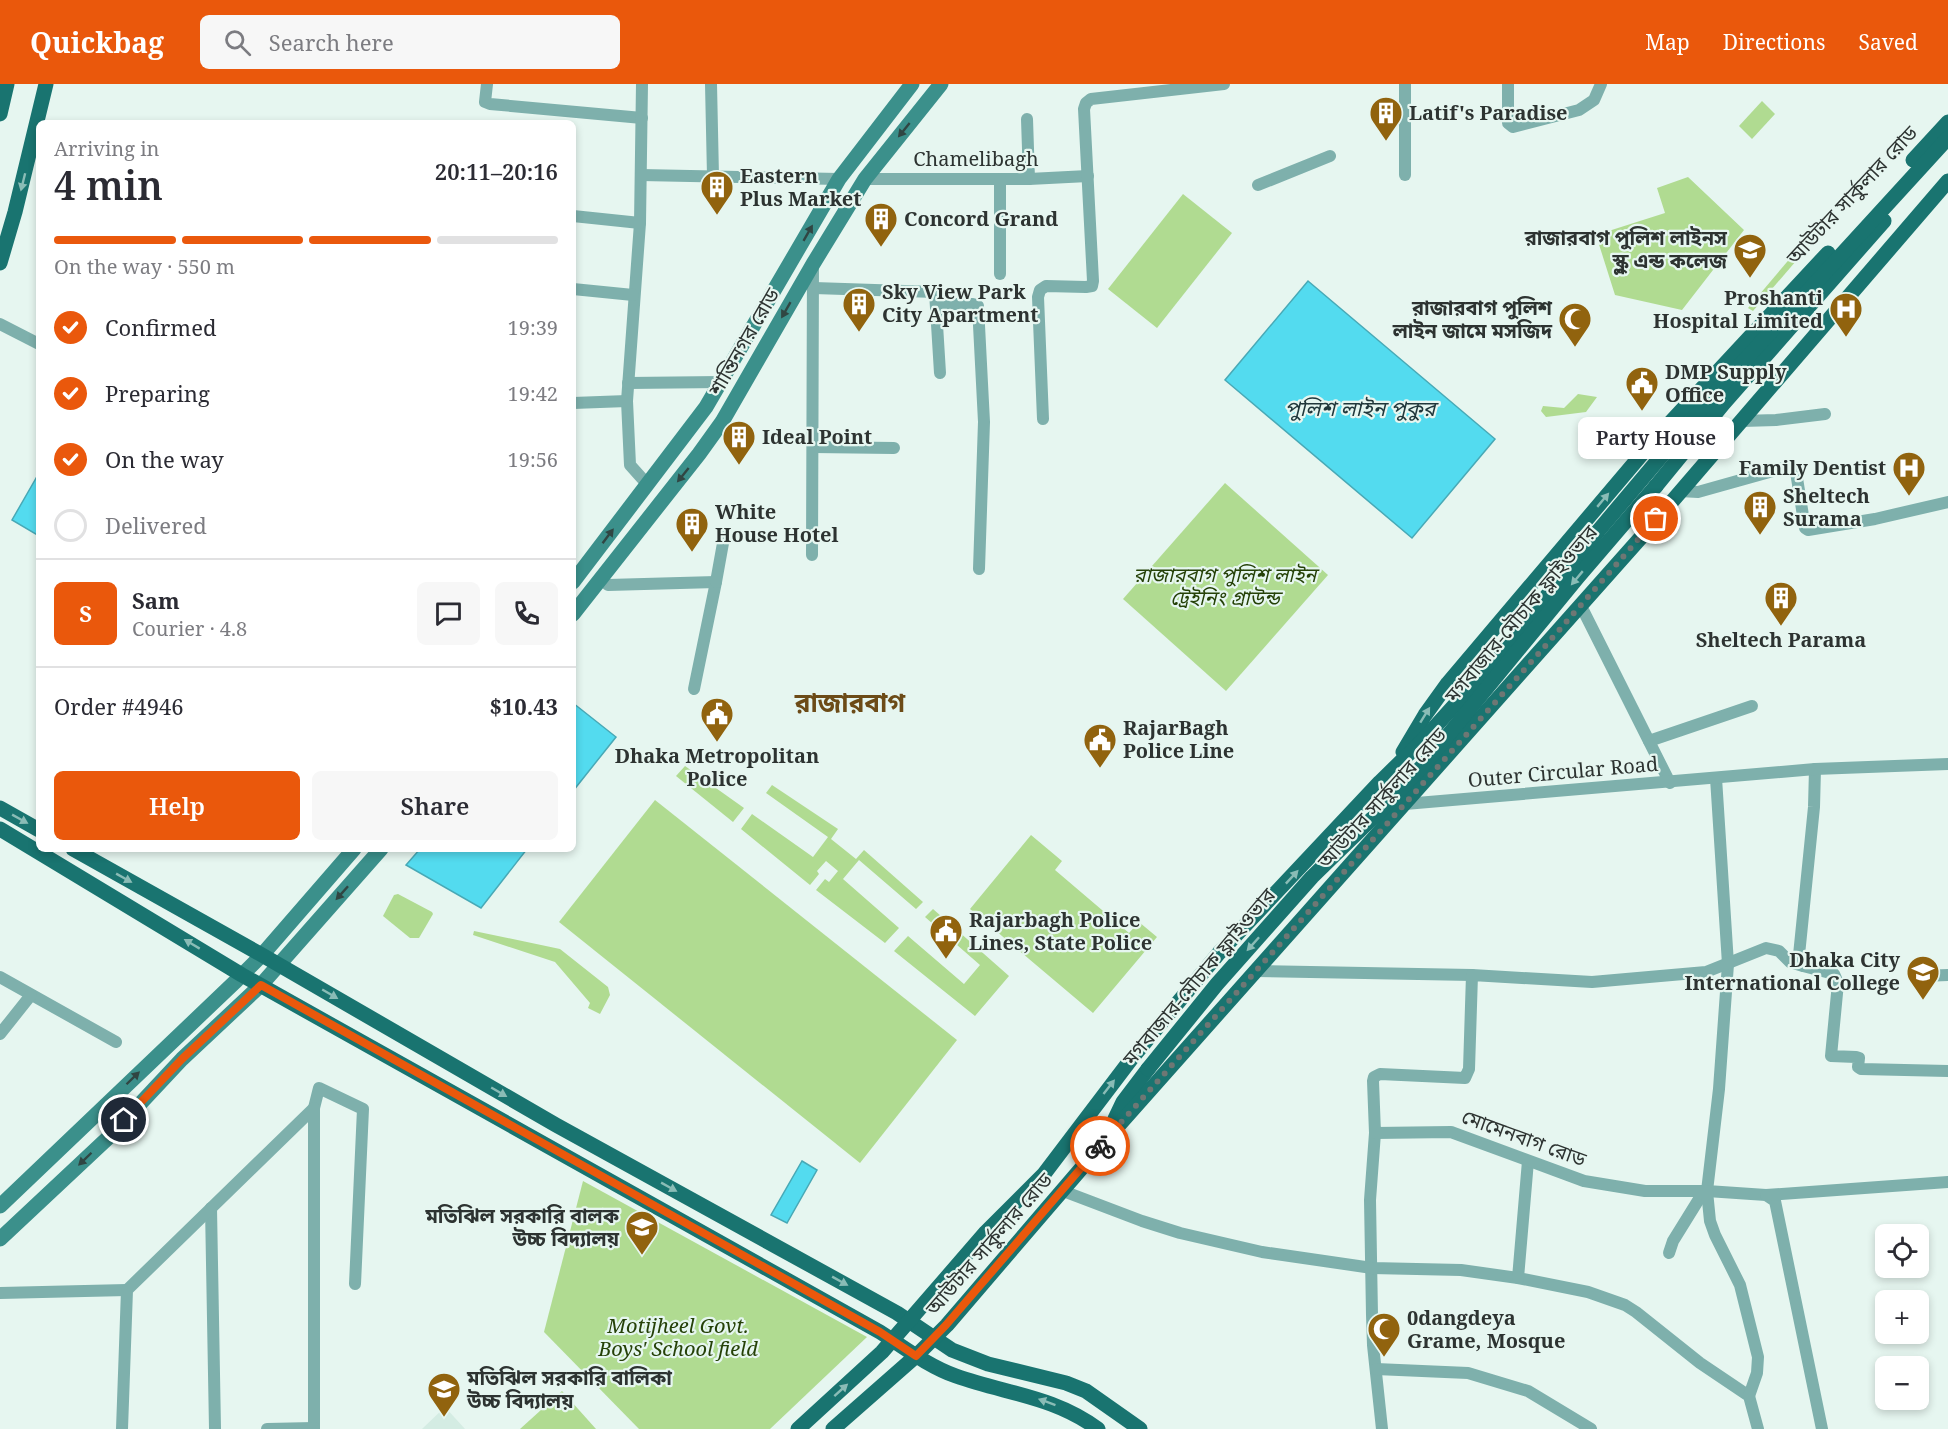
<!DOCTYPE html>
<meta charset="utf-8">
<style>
:root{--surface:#fff;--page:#f7f7f7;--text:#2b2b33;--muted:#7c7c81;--line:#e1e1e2;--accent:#ea580c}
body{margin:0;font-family:"Noto Serif","Noto Sans Bengali",serif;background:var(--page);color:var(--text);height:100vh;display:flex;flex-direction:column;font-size:22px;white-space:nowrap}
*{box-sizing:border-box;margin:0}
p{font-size:20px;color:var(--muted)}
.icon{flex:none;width:33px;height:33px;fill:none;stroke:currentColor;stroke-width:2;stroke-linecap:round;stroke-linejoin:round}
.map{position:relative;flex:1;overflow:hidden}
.side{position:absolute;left:36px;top:36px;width:540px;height:732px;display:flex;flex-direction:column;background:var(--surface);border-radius:9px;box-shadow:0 3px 9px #0003}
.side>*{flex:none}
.tools{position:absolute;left:1875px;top:1140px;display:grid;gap:12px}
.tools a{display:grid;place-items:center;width:54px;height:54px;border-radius:9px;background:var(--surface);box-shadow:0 3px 9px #0003;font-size:30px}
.pin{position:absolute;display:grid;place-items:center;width:51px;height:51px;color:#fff;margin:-26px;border:3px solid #fff;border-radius:50%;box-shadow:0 2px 6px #0007}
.courier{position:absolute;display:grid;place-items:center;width:60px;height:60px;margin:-30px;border:4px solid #ea580c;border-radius:50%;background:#fff;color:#222;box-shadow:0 2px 8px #0007}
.bubble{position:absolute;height:42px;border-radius:9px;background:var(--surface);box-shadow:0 3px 9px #0003;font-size:20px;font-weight:600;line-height:42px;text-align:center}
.summary em{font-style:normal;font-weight:600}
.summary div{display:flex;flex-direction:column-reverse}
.summary{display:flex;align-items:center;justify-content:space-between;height:102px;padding:0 18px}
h1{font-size:39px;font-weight:600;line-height:45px}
.bar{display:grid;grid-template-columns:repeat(4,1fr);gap:9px 6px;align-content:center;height:72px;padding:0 18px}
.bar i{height:8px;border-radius:4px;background:var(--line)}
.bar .active{background:var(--accent)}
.bar p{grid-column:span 4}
.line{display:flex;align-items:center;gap:15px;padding:0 18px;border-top:2px solid var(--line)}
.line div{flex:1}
.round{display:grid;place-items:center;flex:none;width:63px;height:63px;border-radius:9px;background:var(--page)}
ol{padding:0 18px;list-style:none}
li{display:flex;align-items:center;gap:18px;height:66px}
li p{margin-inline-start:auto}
li .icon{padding:6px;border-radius:50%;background:var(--accent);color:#fff;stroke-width:4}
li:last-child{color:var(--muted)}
li i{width:33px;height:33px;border:3px solid var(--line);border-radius:50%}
.primary-button{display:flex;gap:12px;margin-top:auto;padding:12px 18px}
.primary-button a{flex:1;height:69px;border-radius:9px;background:var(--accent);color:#fff;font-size:24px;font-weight:600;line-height:69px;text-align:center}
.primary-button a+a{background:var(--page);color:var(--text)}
header{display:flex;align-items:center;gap:36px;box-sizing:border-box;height:84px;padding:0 30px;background:var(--accent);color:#fff}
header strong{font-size:28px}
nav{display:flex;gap:33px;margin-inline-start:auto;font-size:21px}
.search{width:420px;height:54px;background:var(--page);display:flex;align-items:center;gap:15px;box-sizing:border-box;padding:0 21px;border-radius:9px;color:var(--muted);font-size:22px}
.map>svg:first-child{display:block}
.built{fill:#d4ece3}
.green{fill:#b0db91}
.water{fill:#53dbef;stroke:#48a9b6;stroke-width:1.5}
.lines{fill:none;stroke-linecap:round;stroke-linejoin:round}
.street{stroke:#7eb0ac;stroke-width:12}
.secondary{stroke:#3b908b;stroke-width:15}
.primary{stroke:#197470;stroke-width:15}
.primary-bridge{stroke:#197470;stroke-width:15}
.oneway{fill:#304643}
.oneway2{fill:#8abcb6}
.done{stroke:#6e7774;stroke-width:6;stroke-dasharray:0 10.8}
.route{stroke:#ea580c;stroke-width:8}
.labels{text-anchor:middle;stroke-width:4.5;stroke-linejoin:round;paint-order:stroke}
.poi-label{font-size:20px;font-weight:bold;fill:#2d3331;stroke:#e6f6f0;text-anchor:start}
.street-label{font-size:20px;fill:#2d3331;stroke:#e6f6f0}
.park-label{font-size:20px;font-style:italic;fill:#254107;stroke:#e6f6f0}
.water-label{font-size:21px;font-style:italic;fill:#20373b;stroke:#e6f6f0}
.district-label{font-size:26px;font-weight:bold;fill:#6c4b17;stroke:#e6f6f0}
</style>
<header>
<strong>Quickbag</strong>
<div class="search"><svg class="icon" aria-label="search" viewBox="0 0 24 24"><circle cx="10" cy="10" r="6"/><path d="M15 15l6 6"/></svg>Search here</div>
<nav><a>Map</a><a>Directions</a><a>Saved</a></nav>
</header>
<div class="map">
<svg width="1948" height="1345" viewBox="0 0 1948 1345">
<rect width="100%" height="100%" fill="#e6f6f0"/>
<polygon class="built" points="445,1323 465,1345 422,1345"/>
<g class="green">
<polygon points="1762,17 1775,30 1752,55 1739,42"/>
<polygon points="1688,93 1744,146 1682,226 1615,211 1596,151 1665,129 1657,104"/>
<polygon points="1183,110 1232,149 1157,244 1108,205"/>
<polygon points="1798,165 1802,170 1753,227 1748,224"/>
<polygon points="1578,310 1597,313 1586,328 1546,333 1541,327 1543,322 1564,324"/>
<polygon points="1225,399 1328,491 1226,607 1123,515"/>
<polygon points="685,682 744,724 733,738 676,692"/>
<polygon points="772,701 838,745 831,755 856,775 864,766 923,818 916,825 859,776 843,795 899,844 885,859 816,806 825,795 829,798 838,787 826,777 817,787 819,790 810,801 741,745 752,730 813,773 828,753 766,709"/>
<polygon points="655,716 957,956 860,1079 559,838"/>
<polygon points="1031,751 1062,777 1055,786 1129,849 1139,838 1157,853 1093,929 970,825"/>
<polygon points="398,810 432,828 433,830 419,854 410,854 383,832 394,811"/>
<polygon points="933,825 1009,892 975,932 894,867 908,852 964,900 980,881 925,833"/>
<polygon points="474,847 560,865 608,903 610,911 600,930 588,924 590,919 555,878 473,851"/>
<polygon points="583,1097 867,1253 770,1345 639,1345 544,1248"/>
<polygon points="562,1307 596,1345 520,1345"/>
</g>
<g class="water">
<polygon points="1308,197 1495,355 1412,454 1225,296"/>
<polygon points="39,389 39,452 12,436"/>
<polygon points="573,619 616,653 573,707"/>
<polygon points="420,765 527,765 481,824 406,781"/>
<polygon points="802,1077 817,1086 787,1139 771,1131"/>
</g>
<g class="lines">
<g class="street">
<polyline points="487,0 485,18 490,20 642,34"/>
<polyline points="642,0 640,139 627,317 630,381 647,400"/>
<polyline points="711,0 713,92"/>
<polyline points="1508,0 1508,39 1513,43 1579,26 1594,16 1601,0"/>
<polyline points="1027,35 1029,95"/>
<polyline points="641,91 839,95"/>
<polyline points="1405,91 1405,0"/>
<polyline points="865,95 1029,95 1088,92"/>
<polyline points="1258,101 1330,72"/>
<polyline points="573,132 640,139"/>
<polyline points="1000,190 1000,95"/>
<polyline points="814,204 935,208 940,289"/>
<polyline points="573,205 633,211"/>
<polyline points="937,220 973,220 978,222 984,338 979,485"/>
<polyline points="0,240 39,260"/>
<polyline points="628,299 721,298"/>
<polyline points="573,319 627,317"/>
<polyline points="1043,335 1038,213 1040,206 1046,202 1086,203 1092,202 1093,197 1084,25 1086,19 1091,15 1224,0"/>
<polyline points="1742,337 1776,336 1825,330"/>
<polyline points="813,363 894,364"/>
<polyline points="1680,407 1698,408 1787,383 1793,384 1796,388 1805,444 1808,446 1875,435 1948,418"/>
<polyline points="812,471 813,180"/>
<polyline points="601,495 608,501 716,498 694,605"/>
<polyline points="716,498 725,448"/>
<polyline points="1581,522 1670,699"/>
<polyline points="1649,657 1752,622"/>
<polyline points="1815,685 1814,723 1799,871 1803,882 1834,890 1838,899 1831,972 1856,973 1859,974 1858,983 1861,985 1948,987"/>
<polyline points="1716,694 1728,880 1719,1005 1707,1107 1766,1111 1775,1117 1822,1345"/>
<polyline points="1405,720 1815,685 1948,680"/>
<polyline points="1256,887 1472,891"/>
<polyline points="1922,892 1948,891"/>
<polyline points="0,893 116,958"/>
<polyline points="0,950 31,911"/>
<polyline points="314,1024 319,1004 363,1025 355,1200"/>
<polyline points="1375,1049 1370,1116 1372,1231 1373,1261 1382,1345"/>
<polyline points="1063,1107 1142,1137 1180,1149 1262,1168 1372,1184 1461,1186 1518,1194 1588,1208 1625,1221 1636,1228 1700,1279 1749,1312 1758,1345"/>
<polyline points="1766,1111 1948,1098"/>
<polyline points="211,1124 215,1345"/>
<polyline points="1669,1169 1673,1157 1704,1107"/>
<polyline points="1518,1194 1528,1077"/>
<polyline points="0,1209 127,1206"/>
<polyline points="1376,1285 1468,1289 1528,1307 1591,1345"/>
<polyline points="1749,1312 1757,1289 1758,1273 1740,1201 1715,1151 1710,1137 1707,1107 1645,1107 1584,1097 1451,1048 1375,1049 1373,997 1374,993 1380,990 1465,994 1469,985 1472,891 1592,898 1706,888 1766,864 1779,867 1790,878 1803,882"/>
<polyline points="122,1345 127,1206 314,1024 314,1345"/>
<polyline points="267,1345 314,1344"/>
</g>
<g class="secondary">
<polyline points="573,498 706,323 839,95 912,0"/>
<polyline points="573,530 699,370 722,338 813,180 865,95 941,0"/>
<polyline points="0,1122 237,896 262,871 354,765"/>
<polyline points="0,1155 110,1052 182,975 261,901 381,765"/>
</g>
<g class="primary">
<polyline points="0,30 7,0"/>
<polyline points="1913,76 1948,38"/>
<polyline points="0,179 15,128 46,0"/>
<polyline points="1656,402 1724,319 1884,137"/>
<polyline points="1403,668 1425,631 1448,599 1653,357 1828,169"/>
<polyline points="0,724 39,746"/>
<path d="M0 745 242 891 880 1248C905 1264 928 1282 956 1292 1007 1310 1053 1312 1098 1345"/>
<polyline points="73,765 262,871 556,1041 897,1229 952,1266 988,1280 1066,1299 1086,1307 1140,1345"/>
<polyline points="1113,1039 1123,1018 1148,985"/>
<polyline points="798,1345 882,1268 986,1148 1044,1090 1132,974 1219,869 1380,698 1424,655 1471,603 1512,556 1599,446 1713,311 1948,54"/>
<polyline points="833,1345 916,1272 947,1241 1110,1051 1644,450 1948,97"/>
</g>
<polyline class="primary-bridge" points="1148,985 1217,900 1312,793 1388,719 1426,678 1578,493 1656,402"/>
</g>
<defs><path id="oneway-solid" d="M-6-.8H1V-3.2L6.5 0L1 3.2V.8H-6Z" transform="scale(1.5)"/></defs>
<g class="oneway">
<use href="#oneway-solid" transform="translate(904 46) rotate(129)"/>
<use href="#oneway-solid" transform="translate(808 149) rotate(-60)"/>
<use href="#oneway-solid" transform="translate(786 226) rotate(120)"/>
<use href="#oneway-solid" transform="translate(683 391) rotate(129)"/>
<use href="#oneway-solid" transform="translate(608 452) rotate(-53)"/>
<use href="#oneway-solid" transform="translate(342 809) rotate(132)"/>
<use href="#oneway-solid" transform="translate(133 994) rotate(-44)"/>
<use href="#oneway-solid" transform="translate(85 1075) rotate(136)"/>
</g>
<g class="oneway2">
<use href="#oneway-solid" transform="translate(23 98) rotate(104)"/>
<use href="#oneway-solid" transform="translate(1603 416) rotate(-50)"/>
<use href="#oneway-solid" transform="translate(1577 494) rotate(130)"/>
<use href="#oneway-solid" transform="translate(1425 631) rotate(-58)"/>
<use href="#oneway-solid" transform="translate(20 735) rotate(29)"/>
<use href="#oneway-solid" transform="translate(1292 793) rotate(-47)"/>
<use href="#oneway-solid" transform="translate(124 794) rotate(29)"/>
<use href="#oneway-solid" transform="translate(192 860) rotate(-149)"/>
<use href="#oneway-solid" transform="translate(1253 860) rotate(132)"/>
<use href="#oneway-solid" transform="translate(330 910) rotate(30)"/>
<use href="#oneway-solid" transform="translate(1109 1003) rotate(-52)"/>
<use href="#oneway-solid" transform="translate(499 1008) rotate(30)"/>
<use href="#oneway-solid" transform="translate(669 1103) rotate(29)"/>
<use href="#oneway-solid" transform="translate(840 1197) rotate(29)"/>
<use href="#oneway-solid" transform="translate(841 1306) rotate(-42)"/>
<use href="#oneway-solid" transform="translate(1047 1318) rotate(-160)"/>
</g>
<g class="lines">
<polyline class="done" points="1100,1062 1540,568 1656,435"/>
<polyline class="route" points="124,1036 182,975 261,901 880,1248 916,1272 946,1241 1100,1062"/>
</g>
<defs>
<g id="building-pin" transform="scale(1.725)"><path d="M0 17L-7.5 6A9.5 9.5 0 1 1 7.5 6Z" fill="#91630e" stroke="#e6f6f0"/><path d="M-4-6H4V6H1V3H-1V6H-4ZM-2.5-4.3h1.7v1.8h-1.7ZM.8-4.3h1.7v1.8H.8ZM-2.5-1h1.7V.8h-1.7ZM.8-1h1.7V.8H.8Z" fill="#fff"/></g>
<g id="university-pin" transform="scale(1.725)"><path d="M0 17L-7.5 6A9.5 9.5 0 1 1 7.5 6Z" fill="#91630e" stroke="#e6f6f0"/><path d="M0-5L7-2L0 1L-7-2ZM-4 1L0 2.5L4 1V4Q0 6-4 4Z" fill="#fff"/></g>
<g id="hospital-pin" transform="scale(1.725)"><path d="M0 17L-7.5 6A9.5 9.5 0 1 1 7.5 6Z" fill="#91630e" stroke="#e6f6f0"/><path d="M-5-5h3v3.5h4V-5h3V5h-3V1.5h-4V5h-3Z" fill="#fff"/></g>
<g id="mosque-pin" transform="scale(1.725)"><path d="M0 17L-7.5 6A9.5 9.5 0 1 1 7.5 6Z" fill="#91630e" stroke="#e6f6f0"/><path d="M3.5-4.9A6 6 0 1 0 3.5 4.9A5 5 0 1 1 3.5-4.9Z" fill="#fff"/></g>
<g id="civic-pin" transform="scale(1.725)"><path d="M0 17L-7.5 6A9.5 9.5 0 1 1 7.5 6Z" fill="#91630e" stroke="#e6f6f0"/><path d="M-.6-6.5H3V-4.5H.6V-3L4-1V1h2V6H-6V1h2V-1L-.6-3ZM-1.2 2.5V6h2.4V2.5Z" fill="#fff"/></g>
<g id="school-pin" transform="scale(1.725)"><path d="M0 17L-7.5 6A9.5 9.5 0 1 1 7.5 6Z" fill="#91630e" stroke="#e6f6f0"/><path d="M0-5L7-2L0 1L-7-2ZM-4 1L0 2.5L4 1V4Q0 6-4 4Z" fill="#fff"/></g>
</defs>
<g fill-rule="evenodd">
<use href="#building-pin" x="1386" y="29"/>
<use href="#building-pin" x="717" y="103"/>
<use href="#building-pin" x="881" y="135"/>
<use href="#university-pin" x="1750" y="166"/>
<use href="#building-pin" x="859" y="220"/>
<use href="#hospital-pin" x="1846" y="225"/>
<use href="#mosque-pin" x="1575" y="235"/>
<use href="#civic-pin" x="1642" y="299"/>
<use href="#building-pin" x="739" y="353"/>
<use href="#hospital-pin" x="1909" y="384"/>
<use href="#building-pin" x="1760" y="423"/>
<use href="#building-pin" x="692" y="440"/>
<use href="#building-pin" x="1781" y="514"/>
<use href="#civic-pin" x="717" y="630"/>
<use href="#civic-pin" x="1100" y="656"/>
<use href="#civic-pin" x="946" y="847"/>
<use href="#university-pin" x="1923" y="888"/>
<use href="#school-pin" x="642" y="1143"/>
<use href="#mosque-pin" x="1384" y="1245"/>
<use href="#school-pin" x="444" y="1305"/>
</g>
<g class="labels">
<g class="poi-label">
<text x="1409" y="36">Latif's Paradise</text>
<text x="740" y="99">Eastern<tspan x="740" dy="23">Plus Market</tspan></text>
<text x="904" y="142">Concord Grand</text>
<text x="1727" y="161" text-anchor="end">রাজারবাগ পুলিশ লাইনস<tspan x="1727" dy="23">স্কুল এন্ড কলেজ</tspan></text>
<text x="882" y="215">Sky View Park<tspan x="882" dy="23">City Apartment</tspan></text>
<text x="1823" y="221" text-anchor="end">Proshanti<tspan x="1823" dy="23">Hospital Limited</tspan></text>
<text x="1552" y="231" text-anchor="end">রাজারবাগ পুলিশ<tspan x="1552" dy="23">লাইন জামে মসজিদ</tspan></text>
<text x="1665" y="295">DMP Supply<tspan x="1665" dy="23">Office</tspan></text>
<text x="762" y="360">Ideal Point</text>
<text x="1886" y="391" text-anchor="end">Family Dentist</text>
<text x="1783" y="419">Sheltech<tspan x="1783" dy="23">Surama</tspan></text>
<text x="715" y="435">White<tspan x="715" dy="23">House Hotel</tspan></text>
<text x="1781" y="563" text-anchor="middle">Sheltech Parama</text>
<text x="1123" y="651">RajarBagh<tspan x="1123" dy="23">Police Line</tspan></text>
<text x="717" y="679" text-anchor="middle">Dhaka Metropolitan<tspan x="717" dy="23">Police</tspan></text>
<text x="969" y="843">Rajarbagh Police<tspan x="969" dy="23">Lines, State Police</tspan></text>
<text x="1900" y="883" text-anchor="end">Dhaka City<tspan x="1900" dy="23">International College</tspan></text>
<text x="619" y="1139" text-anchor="end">মতিঝিল সরকারি বালক<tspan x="619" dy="23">উচ্চ বিদ্যালয়</tspan></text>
<text x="1407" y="1241">0dangdeya<tspan x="1407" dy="23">Grame, Mosque</tspan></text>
<text x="467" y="1301">মতিঝিল সরকারি বালিকা<tspan x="467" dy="23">উচ্চ বিদ্যালয়</tspan></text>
</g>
<g class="street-label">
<text x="976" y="82">Chamelibagh</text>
<text transform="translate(1852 111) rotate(-47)" y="7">আউটার সার্কুলার রোড</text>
<text transform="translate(744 258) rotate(-60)" y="7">শান্তিনগর রোড</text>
<text transform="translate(1521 530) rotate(-50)" y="7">মগবাজার-মৌচাক ফ্লাইওভার</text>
<text transform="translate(1563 688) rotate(-5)" y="7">Outer Circular Road</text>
<text transform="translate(1382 714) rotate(-48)" y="7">আউটার সার্কুলার রোড</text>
<text transform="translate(1199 893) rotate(-50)" y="7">মগবাজার-মৌচাক ফ্লাইওভার</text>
<text transform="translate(1524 1054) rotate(20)" y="7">মোমেনবাগ রোড</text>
<text transform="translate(989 1160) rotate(-49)" y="7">আউটার সার্কুলার রোড</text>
</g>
<g class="park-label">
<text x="1225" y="498">রাজারবাগ পুলিশ লাইন<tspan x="1225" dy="23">ট্রেইনিং গ্রাউন্ড</tspan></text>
<text x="678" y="1249">Motijheel Govt.<tspan x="678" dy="23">Boys' School field</tspan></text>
</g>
<g class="water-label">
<text x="1360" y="332">পুলিশ লাইন পুকুর</text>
</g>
<g class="district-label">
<text x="850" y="628">রাজারবাগ</text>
</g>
</g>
</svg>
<div class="tools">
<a><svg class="icon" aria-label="locate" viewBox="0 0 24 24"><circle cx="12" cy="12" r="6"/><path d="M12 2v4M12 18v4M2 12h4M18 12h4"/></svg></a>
<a>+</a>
<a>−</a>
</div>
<div class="pin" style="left:1656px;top:435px;background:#ea580c"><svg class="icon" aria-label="bag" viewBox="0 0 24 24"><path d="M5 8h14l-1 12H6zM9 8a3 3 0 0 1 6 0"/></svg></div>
<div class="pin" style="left:124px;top:1036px;background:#1f2937"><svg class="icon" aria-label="home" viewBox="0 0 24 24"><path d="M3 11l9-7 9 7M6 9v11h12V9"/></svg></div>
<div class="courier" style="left:1100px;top:1062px"><svg class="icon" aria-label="bike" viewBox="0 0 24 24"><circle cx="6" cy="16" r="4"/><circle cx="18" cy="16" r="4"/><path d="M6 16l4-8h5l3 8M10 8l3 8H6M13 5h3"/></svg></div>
<div class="bubble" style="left:1578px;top:333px;width:156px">Party House</div>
<section class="side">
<div class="summary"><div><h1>4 min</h1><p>Arriving in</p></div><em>20:11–20:16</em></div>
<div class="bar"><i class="active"></i><i class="active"></i><i class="active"></i><i></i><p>On the way · 550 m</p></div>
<ol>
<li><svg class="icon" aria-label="check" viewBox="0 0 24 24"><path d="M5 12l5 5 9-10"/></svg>Confirmed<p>19:39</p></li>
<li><svg class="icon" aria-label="check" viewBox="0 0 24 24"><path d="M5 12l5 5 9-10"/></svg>Preparing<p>19:42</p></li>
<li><svg class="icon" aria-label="check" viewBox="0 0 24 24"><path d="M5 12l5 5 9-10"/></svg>On the way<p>19:56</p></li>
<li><i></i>Delivered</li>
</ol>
<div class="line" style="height:108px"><b class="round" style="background:var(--accent);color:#fff">S</b><div><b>Sam</b><p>Courier · 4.8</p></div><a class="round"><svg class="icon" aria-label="chat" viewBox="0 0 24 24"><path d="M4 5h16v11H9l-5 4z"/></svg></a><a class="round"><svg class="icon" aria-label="phone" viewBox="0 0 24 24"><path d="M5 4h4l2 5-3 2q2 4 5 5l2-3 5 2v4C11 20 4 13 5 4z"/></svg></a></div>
<div class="line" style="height:78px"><div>Order #4946</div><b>$10.43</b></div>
<div class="primary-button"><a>Help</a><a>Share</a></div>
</section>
</div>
